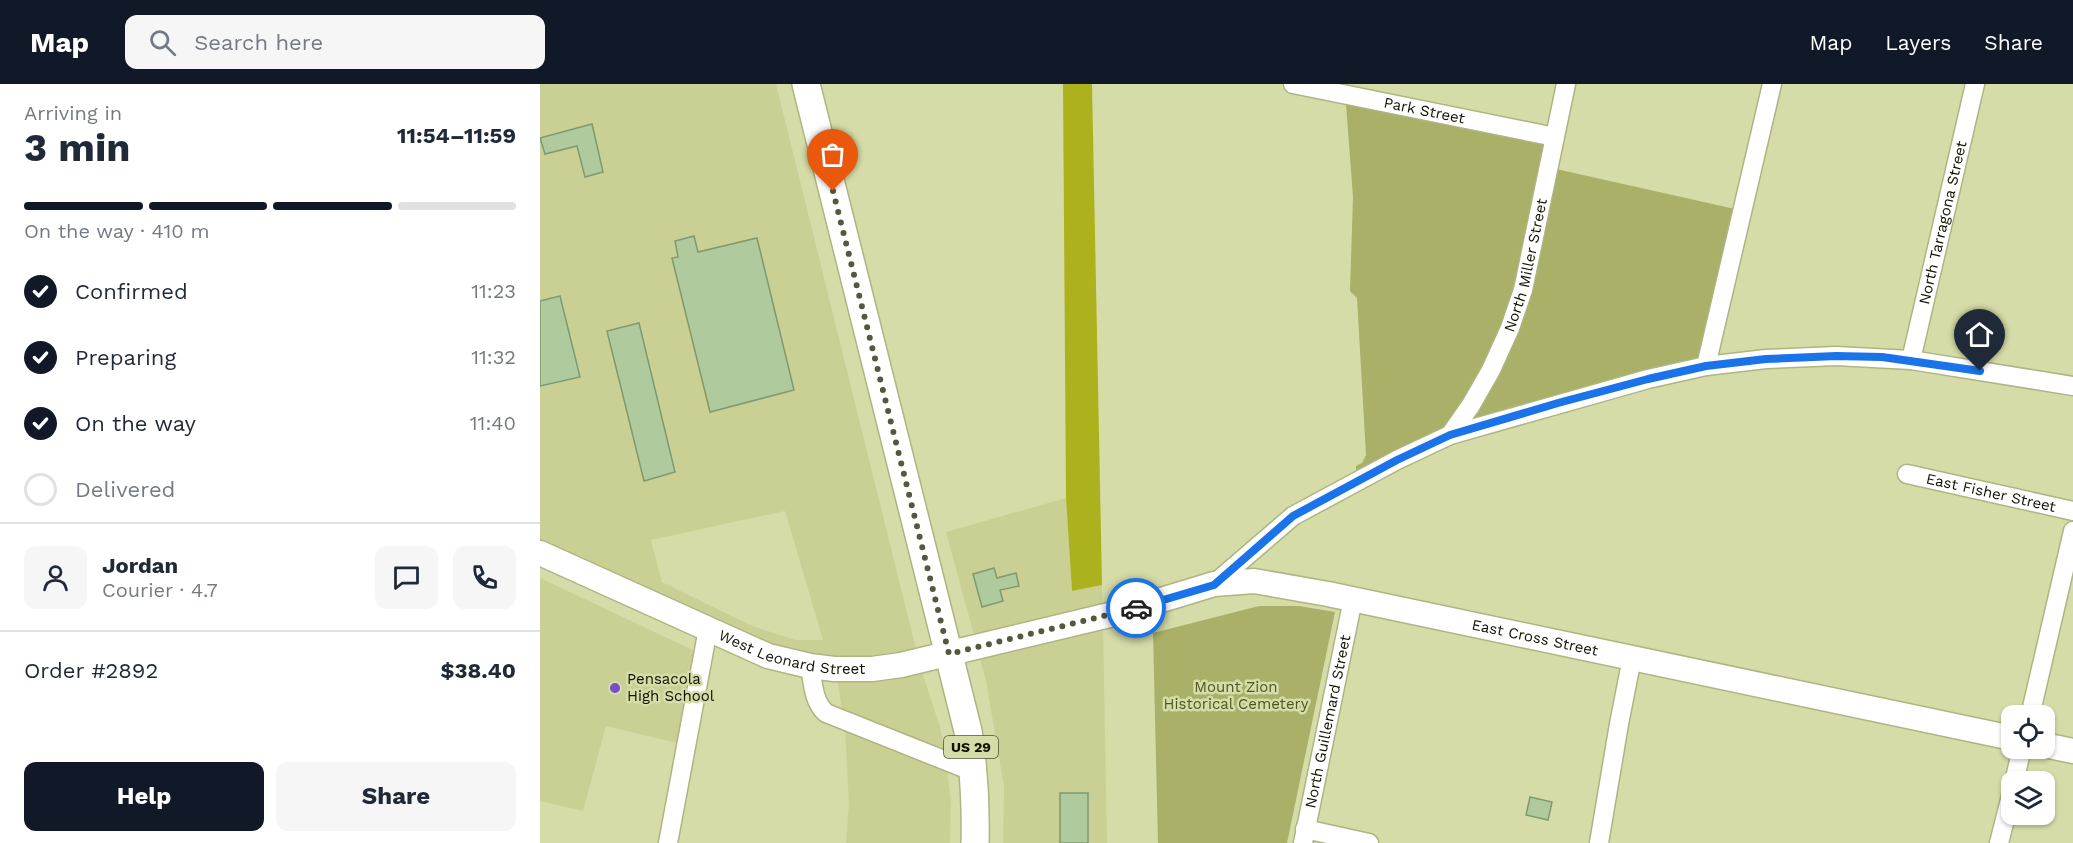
<!DOCTYPE html>
<meta charset="utf-8">
<style>
:root{--surface:#fff;--page:#f6f6f7;--text:#1f2937;--muted:#747a83;--line:#e0e1e3;--accent:#111827}
body{margin:0;font-family:"Work Sans",sans-serif;background:var(--page);color:var(--text);height:100vh;display:flex;flex-direction:column;font-size:22px;white-space:nowrap}
*{box-sizing:border-box;margin:0}
p{font-size:20px;color:var(--muted)}
.icon{flex:none;width:33px;height:33px;fill:none;stroke:currentColor;stroke-width:2;stroke-linecap:round;stroke-linejoin:round}
.map{position:relative;flex:1;overflow:hidden}
.details{display:flex;flex-direction:column;background:var(--surface);width:540px}
.details>*{flex:none}
.fabs{position:absolute;left:1461px;top:621px;display:grid;gap:12px}
.fabs a{display:grid;place-items:center;width:54px;height:54px;border-radius:12px;background:var(--surface);box-shadow:0 2px 4px #0004;font-size:30px}
.pin{position:absolute;display:grid;place-items:center;width:51px;height:51px;color:#fff;margin:-62px -26px;border-radius:50% 50% 50% 0;rotate:-45deg;box-shadow:0 0 6px #0007}
.pin .icon{rotate:45deg}
.courier{position:absolute;display:grid;place-items:center;width:60px;height:60px;margin:-30px;border:4px solid #1a73e8;border-radius:50%;background:#fff;color:#222;box-shadow:0 2px 8px #0007}
.head em{font-style:normal;font-weight:700}
.head div{display:flex;flex-direction:column-reverse}
.head{display:flex;align-items:center;justify-content:space-between;height:102px;padding:0 24px}
h1{font-size:39px;font-weight:700;line-height:45px}
.bar{display:grid;grid-template-columns:repeat(4,1fr);gap:9px 6px;align-content:center;height:72px;padding:0 24px}
.bar i{height:8px;border-radius:4px;background:var(--line)}
.bar .selected{background:var(--accent)}
.bar p{grid-column:span 4}
.line{display:flex;align-items:center;gap:15px;padding:0 24px;border-top:2px solid var(--line)}
.line div{flex:1}
.round{display:grid;place-items:center;flex:none;width:63px;height:63px;border-radius:12px;background:var(--page)}
ol{padding:0 24px;list-style:none}
li{display:flex;align-items:center;gap:18px;height:66px}
li p{margin-inline-start:auto}
li .icon{padding:6px;border-radius:50%;background:var(--accent);color:#fff;stroke-width:4}
li:last-child{color:var(--muted)}
li i{width:33px;height:33px;border:3px solid var(--line);border-radius:50%}
.primary-button{display:flex;gap:12px;margin-top:auto;padding:12px 24px}
.primary-button a{flex:1;height:69px;border-radius:12px;background:var(--accent);color:#fff;font-size:24px;font-weight:700;line-height:69px;text-align:center}
.primary-button a+a{background:var(--page);color:var(--text)}
header{display:flex;align-items:center;gap:36px;box-sizing:border-box;height:84px;padding:0 30px;background:var(--accent);color:#fff}
header strong{font-size:28px}
nav{display:flex;gap:33px;margin-inline-start:auto;font-size:21px}
.search{width:420px;height:54px;background:var(--page);display:flex;align-items:center;gap:15px;box-sizing:border-box;padding:0 21px;border-radius:12px;color:var(--muted);font-size:22px}
main{display:flex;flex:1;min-height:0}
.map>svg:first-child{display:block}
.built{fill:#cad094;fill-rule:evenodd}
.green{fill:#aab067}
.forest{fill:#acb21e}
.building{fill:#afca9d;stroke:#80996e;stroke-width:1.5}
.lines{fill:none;stroke-linecap:round;stroke-linejoin:round}
.street-casing{stroke:#afb481;stroke-width:21}
.secondary-casing{stroke:#afb481;stroke-width:27}
.primary-casing{stroke:#afb481;stroke-width:30}
.street{stroke:#fff;stroke-width:18}
.secondary{stroke:#fff;stroke-width:24}
.primary{stroke:#fff;stroke-width:27}
.done{stroke:#55583b;stroke-width:6;stroke-dasharray:0 10.8}
.route{stroke:#1a73e8;stroke-width:8}
.poi-dot{fill:#7350c9;stroke:#d6dca8;stroke-width:2}
.labels{text-anchor:middle;stroke-width:5;stroke-linejoin:round;paint-order:stroke}
.shield{fill:#d6dca8;stroke:#4b4e33;stroke-width:1.5}
.shield-label{font-size:14px;font-weight:bold;fill:#101101}
.street-label{font-size:15px;fill:#101101;stroke:#d6dca8}
.poi-label{font-size:15px;fill:#101101;stroke:#d6dca8;text-anchor:start}
.park-label{font-size:15px;fill:#525521;stroke:#d6dca8}
</style>
<header>
<strong>Map</strong>
<div class="search"><svg class="icon" aria-label="search" viewBox="0 0 24 24"><circle cx="10" cy="10" r="6"/><path d="M15 15l6 6"/></svg>Search here</div>
<nav><a>Map</a><a>Layers</a><a>Share</a></nav>
</header>
<main>
<section class="details">
<div class="head"><div><h1>3 min</h1><p>Arriving in</p></div><em>11:54–11:59</em></div>
<div class="bar"><i class="selected"></i><i class="selected"></i><i class="selected"></i><i></i><p>On the way · 410 m</p></div>
<ol>
<li><svg class="icon" aria-label="check" viewBox="0 0 24 24"><path d="M5 12l5 5 9-10"/></svg>Confirmed<p>11:23</p></li>
<li><svg class="icon" aria-label="check" viewBox="0 0 24 24"><path d="M5 12l5 5 9-10"/></svg>Preparing<p>11:32</p></li>
<li><svg class="icon" aria-label="check" viewBox="0 0 24 24"><path d="M5 12l5 5 9-10"/></svg>On the way<p>11:40</p></li>
<li><i></i>Delivered</li>
</ol>
<div class="line" style="height:108px"><a class="round"><svg class="icon" aria-label="person" viewBox="0 0 24 24"><circle cx="12" cy="8" r="4"/><path d="M4 21q1-7 8-7t8 7"/></svg></a><div><b>Jordan</b><p>Courier · 4.7</p></div><a class="round"><svg class="icon" aria-label="chat" viewBox="0 0 24 24"><path d="M4 5h16v11H9l-5 4z"/></svg></a><a class="round"><svg class="icon" aria-label="phone" viewBox="0 0 24 24"><path d="M5 4h4l2 5-3 2q2 4 5 5l2-3 5 2v4C11 20 4 13 5 4z"/></svg></a></div>
<div class="line" style="height:78px"><div>Order #2892</div><b>$38.40</b></div>
<div class="primary-button"><a>Help</a><a>Share</a></div>
</section>
<div class="map">
<svg width="1533" height="759" viewBox="0 0 1533 759">
<rect width="100%" height="100%" fill="#d6dca8"/>
<g class="built">
<path d="M0 0H236L377 569 299 577 243 567 0 459ZM245 427 283 556H256L212 542 122 498 111 456Z"/>
<polygon points="526,414 532,507 562,501 562,524 435,555 406,448"/>
<polygon points="0,494 155,567 141,660 66,642 43,727 0,717"/>
<polygon points="563,541 567,759 463,759 464,703 446,597 439,571"/>
<polygon points="381,585 400,643 404,666 302,626 297,593"/>
<polygon points="305,646 407,686 411,717 410,759 306,759 309,719"/>
</g>
<g class="green">
<polygon points="806,20 1006,60 976,204 963,242 945,282 925,317 905,344 816,388 816,382 822,379 826,371 817,214 810,207 813,113"/>
<polygon points="1016,85 1195,125 1160,275 1107,286 929,337"/>
<polygon points="719,522 759,522 795,528 747,759 618,759 613,549"/>
</g>
<polygon class="forest" points="523,0 552,0 562,501 532,507 526,414"/>
<g class="building">
<polygon points="52,40 63,88 45,93 37,62 5,70 0,54"/>
<polygon points="154,152 158,168 217,154 254,306 170,328 132,174 138,173 135,157"/>
<polygon points="20,212 40,293 0,302 0,217"/>
<polygon points="99,239 135,388 104,397 67,247"/>
<polygon points="454,484 457,494 476,489 479,502 460,506 463,517 442,523 433,490"/>
<rect x="520" y="709" width="28" height="50"/>
<polygon points="990,713 1012,718 1008,736 986,731"/>
</g>
<g class="lines">
<g class="street-casing">
<g id="street">
<path id="s1" d="M753 0 1015 53"/>
<path id="s2" d="M1371 276 1435 0"/>
<polyline points="1166,282 1232,0"/>
<path id="s3" d="M910 351 931 321 951 286 970 244 983 206 1026 0"/>
<path id="s4" d="M1367 390 1533 427"/>
<polyline points="674,500 753,432 857,376 910,351 1108,295 1166,282 1226,275 1296,272 1371,276 1533,302"/>
<path d="M270 582C273 598 273 618 286 629L434 688"/>
<polyline points="1490,632 1533,447"/>
<polyline points="1474,698 1482,664"/>
<polyline points="765,745 829,759"/>
<polyline points="128,759 168,545"/>
<path id="s5" d="M763 759 813 515"/>
<polyline points="1059,759 1079,640 1092,574"/>
<polyline points="1459,759 1472,708"/>
</g>
</g>
<g class="secondary-casing">
<g id="secondary">
<path id="s6" d="M0 469 228 572 270 582 294 585H332L361 581 582 528 674 500 714 497 788 510 1472 654"/>
<polyline points="1504,661 1533,667"/>
</g>
</g>
<g class="primary-casing">
<path id="primary" d="M266 0 428 647C434 685 436 721 435 759"/>
</g>
<use href="#street" class="street"/>
<use href="#secondary" class="secondary"/>
<use href="#primary" class="primary"/>
</g>
<g class="lines">
<polyline class="done" points="293,107 409,570 596,524"/>
<polyline class="route" points="596,524 674,501 753,432 857,376 910,351 1018,319 1108,295 1166,282 1226,275 1296,272 1342,273 1440,287"/>
</g>
<circle class="poi-dot" cx="75" cy="604" r="6"/>
<g class="labels">
<rect class="shield" x="404" y="652" width="54" height="22" rx="4.5"/>
<g class="shield-label">
<text x="431" y="668">US 29</text>
</g>
<g class="street-label">
<text dy="5" stroke="none"><textPath href="#s1" startOffset="134">Park Street</textPath></text>
<text dy="5" stroke="none"><textPath href="#s2" startOffset="141">North Tarragona Street</textPath></text>
<text dy="5" stroke="none"><textPath href="#s3" startOffset="188">North Miller Street</textPath></text>
<text dy="5" stroke="none"><textPath href="#s4" startOffset="86">East Fisher Street</textPath></text>
<text dy="5" stroke="none"><textPath href="#s6" startOffset="1035">East Cross Street</textPath></text>
<text dy="5" stroke="none"><textPath href="#s6" startOffset="273">West Leonard Street</textPath></text>
<text dy="5" stroke="none"><textPath href="#s5" startOffset="124">North Guillemard Street</textPath></text>
</g>
<g class="poi-label">
<text x="87" y="600">Pensacola<tspan x="87" dy="17">High School</tspan></text>
</g>
<g class="park-label">
<text x="696" y="608">Mount Zion<tspan x="696" dy="17">Historical Cemetery</tspan></text>
</g>
</g>
</svg>
<div class="fabs">
<a><svg class="icon" aria-label="locate" viewBox="0 0 24 24"><circle cx="12" cy="12" r="6"/><path d="M12 2v4M12 18v4M2 12h4M18 12h4"/></svg></a>
<a><svg class="icon" aria-label="layers" viewBox="0 0 24 24"><path d="M12 4l9 5-9 5-9-5zM3 14l9 5 9-5"/></svg></a>
</div>
<div class="pin" style="left:293px;top:107px;background:#ea580c"><svg class="icon" aria-label="bag" viewBox="0 0 24 24"><path d="M5 8h14l-1 12H6zM9 8a3 3 0 0 1 6 0"/></svg></div>
<div class="pin" style="left:1440px;top:287px;background:#1f2937"><svg class="icon" aria-label="home" viewBox="0 0 24 24"><path d="M3 11l9-7 9 7M6 9v11h12V9"/></svg></div>
<div class="courier" style="left:596px;top:524px"><svg class="icon" aria-label="car" viewBox="0 0 24 24"><path d="M5 17H2v-5l4-1 3-4h7l3 4 3 1v5h-3M9 17h6M6 11h13"/><circle cx="7" cy="17" r="2"/><circle cx="17" cy="17" r="2"/></svg></div>
</div>
</main>
